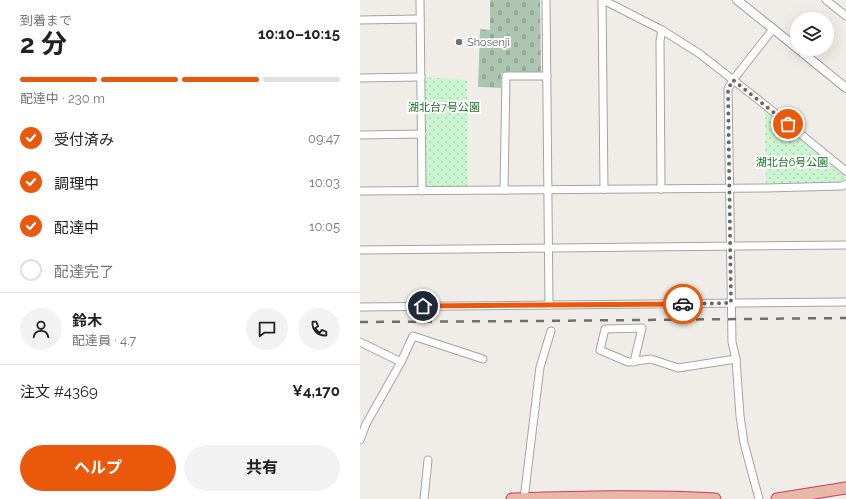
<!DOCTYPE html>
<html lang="ja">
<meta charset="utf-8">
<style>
:root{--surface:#fff;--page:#f2f2f2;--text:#222;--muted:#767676;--line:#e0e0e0;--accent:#ea580c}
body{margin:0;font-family:Raleway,"Noto Sans JP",sans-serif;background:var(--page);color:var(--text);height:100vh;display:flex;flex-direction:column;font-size:15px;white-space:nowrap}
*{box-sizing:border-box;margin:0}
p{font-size:13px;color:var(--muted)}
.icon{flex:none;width:22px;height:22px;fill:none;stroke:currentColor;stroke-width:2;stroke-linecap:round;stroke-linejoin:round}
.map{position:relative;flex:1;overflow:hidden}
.panel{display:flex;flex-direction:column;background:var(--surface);width:360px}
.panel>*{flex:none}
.tools{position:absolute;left:430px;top:12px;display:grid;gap:8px}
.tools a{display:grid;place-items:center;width:44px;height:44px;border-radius:50%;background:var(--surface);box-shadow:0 4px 16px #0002;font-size:20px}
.pin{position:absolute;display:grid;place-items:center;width:34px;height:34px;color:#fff;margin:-17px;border:2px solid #fff;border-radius:50%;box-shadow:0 1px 4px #0007}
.courier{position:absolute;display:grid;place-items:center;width:40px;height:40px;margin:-20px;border:3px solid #ea580c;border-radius:50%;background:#fff;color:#222;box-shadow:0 1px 5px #0007}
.headline em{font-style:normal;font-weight:700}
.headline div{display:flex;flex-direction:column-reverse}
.headline{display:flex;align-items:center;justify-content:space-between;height:68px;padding:0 20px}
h1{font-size:26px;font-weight:700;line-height:30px}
.bar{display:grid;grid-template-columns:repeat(4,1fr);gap:6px 4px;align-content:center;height:48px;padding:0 20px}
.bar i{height:5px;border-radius:3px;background:var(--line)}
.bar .selected{background:var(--accent)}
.bar p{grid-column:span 4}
.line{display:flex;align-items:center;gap:10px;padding:0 20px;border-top:1px solid var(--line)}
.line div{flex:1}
.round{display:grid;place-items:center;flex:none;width:42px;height:42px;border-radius:21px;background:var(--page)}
ol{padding:0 20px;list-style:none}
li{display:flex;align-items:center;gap:12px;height:44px}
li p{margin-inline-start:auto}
li .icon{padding:4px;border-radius:50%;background:var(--accent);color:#fff;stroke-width:4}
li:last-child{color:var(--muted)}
li i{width:22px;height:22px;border:2px solid var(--line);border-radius:50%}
.action{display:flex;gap:8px;margin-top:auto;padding:8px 20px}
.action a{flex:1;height:46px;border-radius:24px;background:var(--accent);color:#fff;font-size:16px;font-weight:700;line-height:46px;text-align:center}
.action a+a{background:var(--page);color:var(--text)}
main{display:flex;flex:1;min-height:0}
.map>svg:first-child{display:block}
.cemetery{fill:url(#cemetery-stones)}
.park{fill:url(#park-dots)}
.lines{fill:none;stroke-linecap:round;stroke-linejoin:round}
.minor-casing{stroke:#a4a4a4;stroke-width:9}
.tertiary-casing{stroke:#a4a4a4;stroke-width:10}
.trunk-casing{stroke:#c73c67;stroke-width:13}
.minor{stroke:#fff;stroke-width:7}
.tertiary{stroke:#fff;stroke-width:8}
.trunk{stroke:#e8b7a8;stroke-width:11}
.rail{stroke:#6e6e6e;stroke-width:2.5;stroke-dasharray:8 8;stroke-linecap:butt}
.done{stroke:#696866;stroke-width:4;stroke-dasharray:0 7.2}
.route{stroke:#ea580c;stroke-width:5}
.worship-dot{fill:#6b7280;stroke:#fff;stroke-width:1.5}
.labels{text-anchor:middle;stroke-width:4;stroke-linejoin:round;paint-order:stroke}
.worship-label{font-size:11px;fill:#5b616d;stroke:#fff;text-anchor:start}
.park-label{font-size:11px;fill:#197423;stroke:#fff}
</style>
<main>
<section class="panel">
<div class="headline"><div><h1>2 分</h1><p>到着まで</p></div><em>10:10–10:15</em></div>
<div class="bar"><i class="selected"></i><i class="selected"></i><i class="selected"></i><i></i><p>配達中 · 230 m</p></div>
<ol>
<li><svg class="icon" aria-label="check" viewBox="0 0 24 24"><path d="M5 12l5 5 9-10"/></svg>受付済み<p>09:47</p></li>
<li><svg class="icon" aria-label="check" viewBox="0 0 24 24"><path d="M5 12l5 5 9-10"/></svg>調理中<p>10:03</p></li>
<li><svg class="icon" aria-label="check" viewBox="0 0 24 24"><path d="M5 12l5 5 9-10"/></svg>配達中<p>10:05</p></li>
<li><i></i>配達完了</li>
</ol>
<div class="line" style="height:72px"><a class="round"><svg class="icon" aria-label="person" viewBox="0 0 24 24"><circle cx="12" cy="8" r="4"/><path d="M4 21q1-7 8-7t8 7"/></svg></a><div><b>鈴木</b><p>配達員 · 4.7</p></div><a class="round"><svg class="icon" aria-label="chat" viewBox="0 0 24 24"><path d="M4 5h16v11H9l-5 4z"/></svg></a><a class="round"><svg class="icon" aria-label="phone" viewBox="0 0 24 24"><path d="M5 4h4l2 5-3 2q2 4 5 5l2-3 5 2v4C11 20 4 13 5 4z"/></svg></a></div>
<div class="line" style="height:52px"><div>注文 #4369</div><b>¥4,170</b></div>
<div class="action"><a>ヘルプ</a><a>共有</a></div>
</section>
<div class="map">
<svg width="486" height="499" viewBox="0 0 486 499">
<defs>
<pattern id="cemetery-stones" width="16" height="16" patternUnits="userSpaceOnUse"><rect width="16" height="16" fill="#acc6b1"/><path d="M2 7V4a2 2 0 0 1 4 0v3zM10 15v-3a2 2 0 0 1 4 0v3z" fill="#94aa98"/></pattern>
<pattern id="park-dots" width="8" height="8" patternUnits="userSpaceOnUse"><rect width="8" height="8" fill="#cbf4d0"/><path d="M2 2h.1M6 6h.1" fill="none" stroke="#aed1b2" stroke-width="1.8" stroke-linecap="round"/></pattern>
</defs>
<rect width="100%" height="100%" fill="#f0ede8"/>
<polygon class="cemetery" points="130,0 180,0 181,72 141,73 141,88 118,87 120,29 130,30"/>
<g class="park">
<polygon points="61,77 107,80 108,190 62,191"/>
<polygon points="405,105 486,171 486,184 406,188"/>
</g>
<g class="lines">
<g class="minor-casing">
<g id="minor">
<polyline points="60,0 62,191"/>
<polyline points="186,0 189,305"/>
<polyline points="242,0 244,189"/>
<polyline points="243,0 302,30 340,54 405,105 486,171"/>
<polyline points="466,0 486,16"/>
<polyline points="0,20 60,19"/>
<polyline points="0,78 61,77"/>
<polyline points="0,135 62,134"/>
<polyline points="301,189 300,41 302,30"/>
<polyline points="144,190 146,76 187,76"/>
<polyline points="0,191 406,188 482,186 486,184"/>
<polyline points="0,250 486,245"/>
<polyline points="0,307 486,302"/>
<polyline points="0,342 41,362"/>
<polyline points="274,362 282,328 245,329 240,350 268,362 291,359 318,368 376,359"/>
<polyline points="0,440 6,424 41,362 53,336 123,359"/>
<polyline points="64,499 68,460"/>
<polyline points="164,499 180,367 191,331"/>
<polyline points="399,499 384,443 380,416 376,359 372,342 368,89 373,80 413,29"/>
</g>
</g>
<g class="tertiary-casing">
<g id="tertiary">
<polyline points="377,0 437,48"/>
<polyline points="438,49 486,88"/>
</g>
</g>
<g class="trunk-casing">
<g id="trunk">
<path d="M152 499C220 497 287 495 355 499"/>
<polyline points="417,499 486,488"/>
</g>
</g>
<use href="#minor" class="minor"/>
<use href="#tertiary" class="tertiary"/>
<use href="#trunk" class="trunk"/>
<polyline class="rail" points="0,322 175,321 486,318"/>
</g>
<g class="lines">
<polyline class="done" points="323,304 371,303 368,89 373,80 428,124"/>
<polyline class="route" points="63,306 323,304"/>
</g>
<circle class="worship-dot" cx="99" cy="42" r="4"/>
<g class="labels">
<g class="worship-label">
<text x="107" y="46">Shosenji</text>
</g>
<g class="park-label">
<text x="84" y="111">湖北台7号公園</text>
<text x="432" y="166">湖北台6号公園</text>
</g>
</g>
</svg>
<div class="tools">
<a><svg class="icon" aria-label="layers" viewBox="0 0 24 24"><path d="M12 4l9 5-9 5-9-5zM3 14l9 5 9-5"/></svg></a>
</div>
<div class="pin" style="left:428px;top:124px;background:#ea580c"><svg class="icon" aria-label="bag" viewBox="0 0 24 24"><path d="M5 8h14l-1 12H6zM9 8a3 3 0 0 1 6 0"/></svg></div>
<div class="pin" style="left:63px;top:306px;background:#1f2937"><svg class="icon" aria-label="home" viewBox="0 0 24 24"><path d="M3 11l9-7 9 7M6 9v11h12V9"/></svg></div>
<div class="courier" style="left:323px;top:304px"><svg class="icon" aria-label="car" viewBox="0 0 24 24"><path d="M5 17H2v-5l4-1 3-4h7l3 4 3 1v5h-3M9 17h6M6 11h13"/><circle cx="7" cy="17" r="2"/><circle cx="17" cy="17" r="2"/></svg></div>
</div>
</main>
